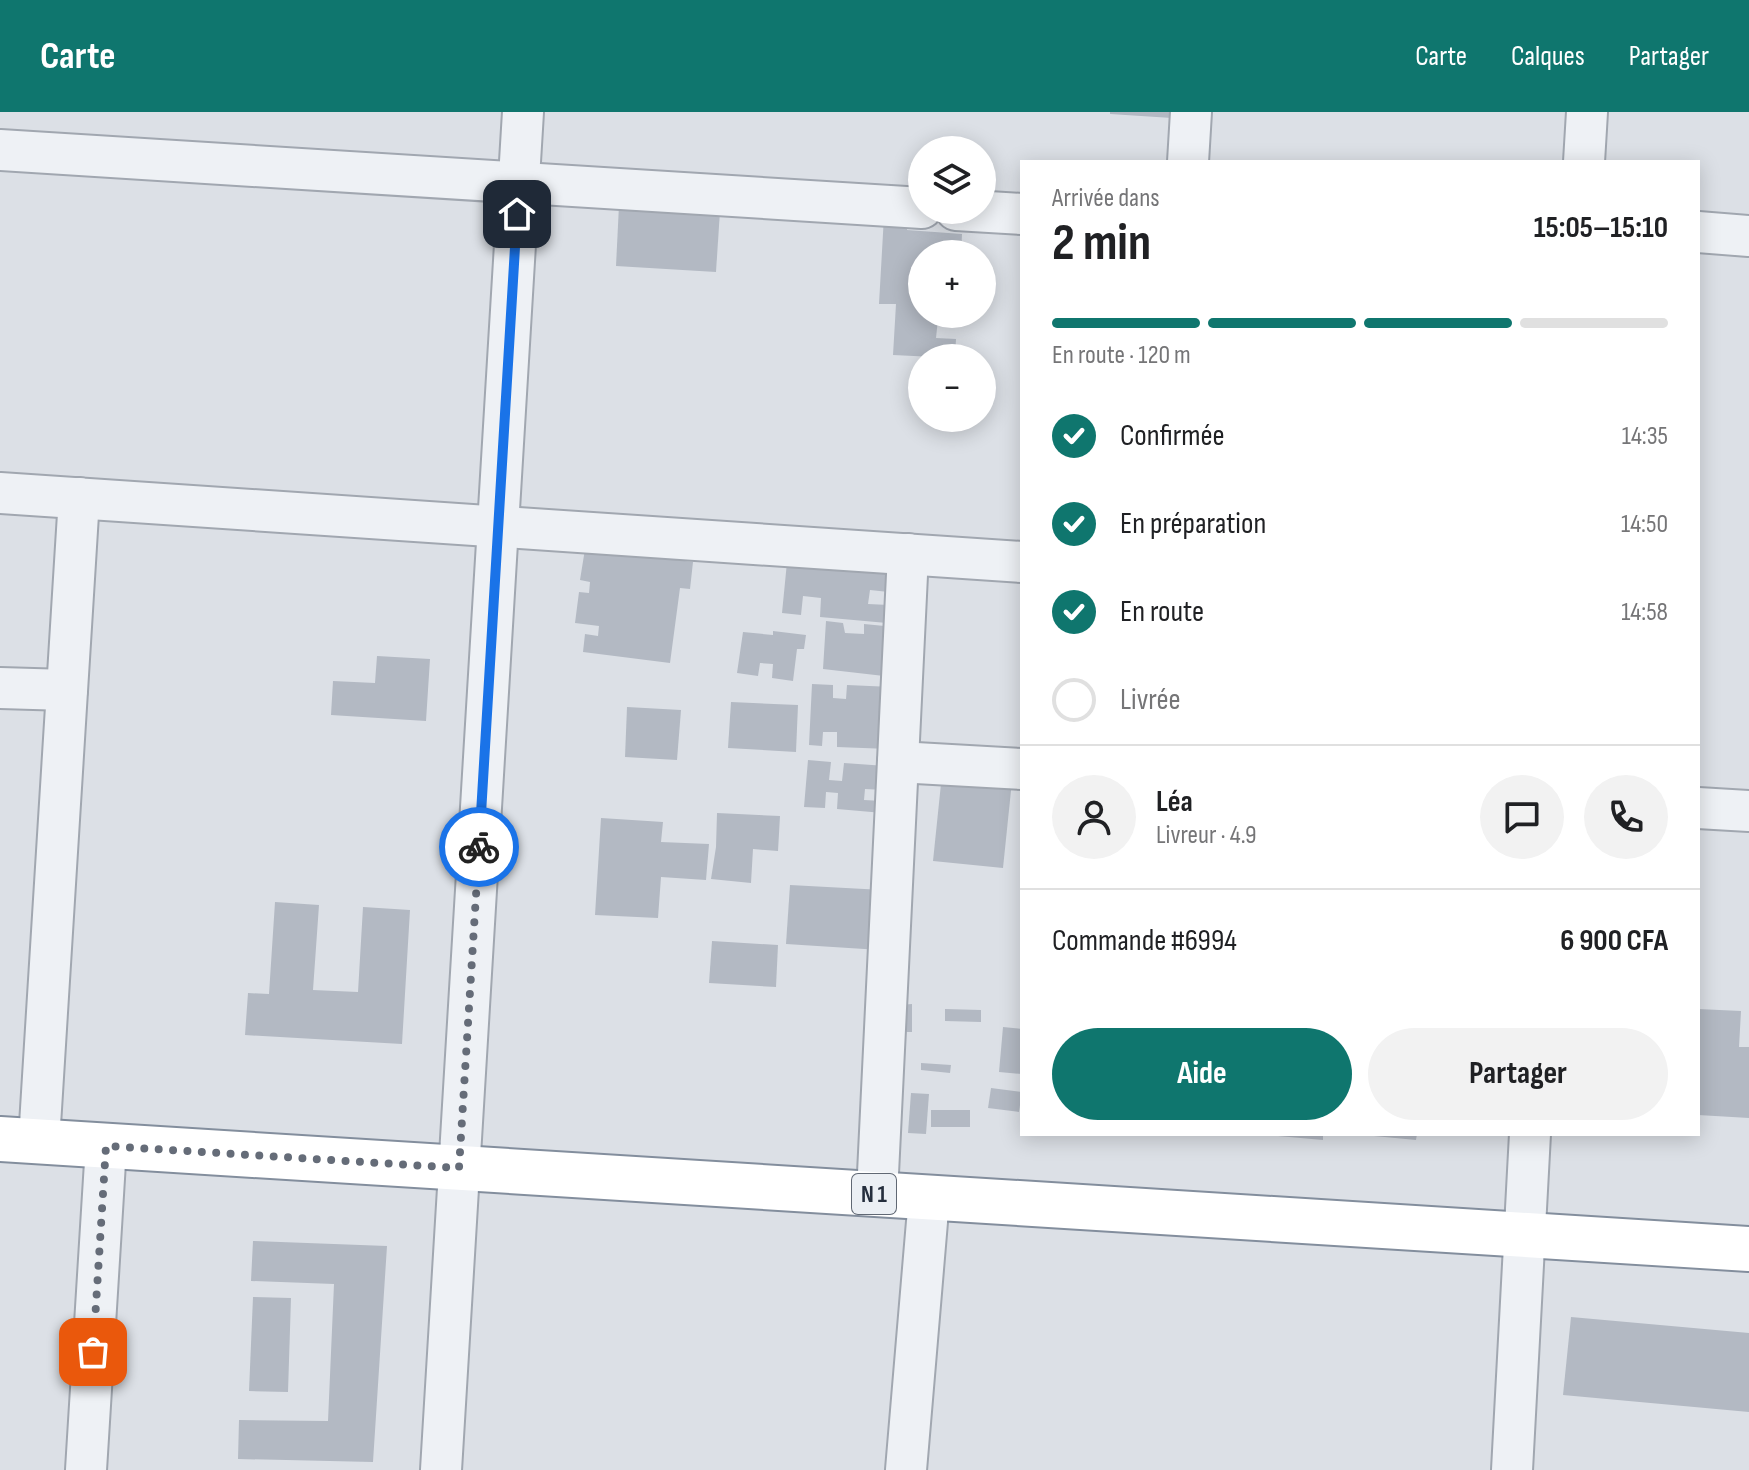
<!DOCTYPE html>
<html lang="fr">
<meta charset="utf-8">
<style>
:root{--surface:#fff;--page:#f2f2f2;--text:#202124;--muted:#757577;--line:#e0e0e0;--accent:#0f766e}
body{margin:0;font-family:"Sofia Sans Condensed",sans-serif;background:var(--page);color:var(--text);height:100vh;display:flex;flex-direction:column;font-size:30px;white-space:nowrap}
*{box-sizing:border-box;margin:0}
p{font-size:26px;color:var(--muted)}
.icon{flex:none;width:44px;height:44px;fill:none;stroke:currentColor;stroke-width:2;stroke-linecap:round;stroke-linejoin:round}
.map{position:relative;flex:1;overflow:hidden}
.side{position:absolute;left:1020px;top:48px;width:680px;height:976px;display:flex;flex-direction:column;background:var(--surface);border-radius:0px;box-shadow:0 4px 20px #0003}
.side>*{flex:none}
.buttons{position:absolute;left:908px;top:24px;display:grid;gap:16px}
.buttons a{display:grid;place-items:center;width:88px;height:88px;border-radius:50%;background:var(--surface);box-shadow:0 4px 20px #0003;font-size:40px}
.pin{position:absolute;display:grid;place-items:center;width:68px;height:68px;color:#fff;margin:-34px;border-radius:16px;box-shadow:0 4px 12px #0006}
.courier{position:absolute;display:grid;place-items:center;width:80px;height:80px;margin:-40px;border:6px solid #1a73e8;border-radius:50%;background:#fff;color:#222;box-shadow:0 2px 10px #0007}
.headline em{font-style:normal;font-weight:700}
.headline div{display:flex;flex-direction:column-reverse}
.headline{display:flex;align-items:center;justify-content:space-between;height:136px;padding:0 32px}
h1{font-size:52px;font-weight:700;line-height:60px}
.bar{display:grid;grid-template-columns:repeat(4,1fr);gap:12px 8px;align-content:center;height:96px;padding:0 32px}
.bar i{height:10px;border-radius:6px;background:var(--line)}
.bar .active{background:var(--accent)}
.bar p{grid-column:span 4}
.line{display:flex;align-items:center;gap:20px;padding:0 32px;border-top:2px solid var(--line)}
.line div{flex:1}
.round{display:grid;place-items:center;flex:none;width:84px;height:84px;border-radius:42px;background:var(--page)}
ol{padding:0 32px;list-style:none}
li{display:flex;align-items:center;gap:24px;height:88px}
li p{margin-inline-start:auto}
li .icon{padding:8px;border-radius:50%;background:var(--accent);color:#fff;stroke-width:4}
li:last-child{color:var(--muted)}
li i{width:44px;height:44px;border:4px solid var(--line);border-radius:50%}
.action{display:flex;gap:16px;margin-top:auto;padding:16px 32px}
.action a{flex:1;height:92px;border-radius:48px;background:var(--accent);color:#fff;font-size:32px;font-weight:700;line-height:92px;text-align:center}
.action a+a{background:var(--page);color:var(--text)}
header{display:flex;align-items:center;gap:48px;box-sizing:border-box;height:112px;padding:0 40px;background:var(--accent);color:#fff}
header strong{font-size:38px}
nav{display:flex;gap:44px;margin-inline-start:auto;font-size:28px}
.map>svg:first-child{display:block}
.building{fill:#b3b9c3}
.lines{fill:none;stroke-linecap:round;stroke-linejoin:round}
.minor-casing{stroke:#a1a7b0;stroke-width:44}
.highway-casing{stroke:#838e9d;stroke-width:48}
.minor{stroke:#eef1f5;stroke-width:40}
.highway{stroke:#fff;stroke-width:44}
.done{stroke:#656c78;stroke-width:8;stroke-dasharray:0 14.4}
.route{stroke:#1a73e8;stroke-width:10}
.labels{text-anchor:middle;stroke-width:8;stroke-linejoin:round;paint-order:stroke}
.shield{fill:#ebeff4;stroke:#606874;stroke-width:2}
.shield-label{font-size:24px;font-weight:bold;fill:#252e3d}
</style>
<header>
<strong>Carte</strong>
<nav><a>Carte</a><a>Calques</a><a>Partager</a></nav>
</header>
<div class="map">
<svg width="1749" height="1358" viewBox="0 0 1749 1358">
<rect width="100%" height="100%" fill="#dce0e6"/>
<g class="building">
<polygon points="1110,0 1172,0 1172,6 1110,2"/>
<polygon points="619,93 720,99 716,160 616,154"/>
<polygon points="884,104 908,105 907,118 962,122 961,142 922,142 922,202 957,202 957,208 938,207 936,226 956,227 955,246 893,243 896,192 879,192"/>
<polygon points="585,437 693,450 690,477 680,476 670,551 583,540 585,522 598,524 599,514 575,511 579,480 589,481 590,470 580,468"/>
<polygon points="788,440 896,450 898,481 870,478 868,492 889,493 887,511 820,505 821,486 803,484 801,503 782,501"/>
<polygon points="826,509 843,511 845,521 864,522 864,512 895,515 884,564 823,557"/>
<polygon points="773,519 806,523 804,537 797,537 793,569 772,566 773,552 760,551 758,564 737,561 743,520 773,523"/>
<polygon points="377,544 430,547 426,609 331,603 333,569 375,571"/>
<polygon points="812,572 833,573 833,586 846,587 847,573 892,575 889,637 837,635 837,620 823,620 822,634 809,633"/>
<polygon points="731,590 798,593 796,640 728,636"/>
<polygon points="627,595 681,598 677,648 625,645"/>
<polygon points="808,648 831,650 829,668 842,669 844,651 886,654 884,678 865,677 864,688 883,689 883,701 837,697 838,681 826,680 825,696 804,695"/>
<polygon points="942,662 1012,669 1003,756 933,749"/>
<polygon points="717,701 780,704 778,739 753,737 751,771 711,767 716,735"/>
<polygon points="601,706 663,710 661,730 709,732 706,768 661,765 658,806 595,803"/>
<polygon points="790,773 883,778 880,838 786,832"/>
<polygon points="275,790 319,793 313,878 358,880 363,795 410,798 402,932 245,923 248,881 269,882"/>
<polygon points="712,829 778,833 776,875 709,871"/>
<polygon points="912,892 912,920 899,920 899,893"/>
<polygon points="945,897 981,898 981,910 945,909"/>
<polygon points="1698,897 1741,899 1739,935 1749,935 1749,1006 1698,1003"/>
<polygon points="1003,915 1022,917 1022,962 999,960"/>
<polygon points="921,951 951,953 950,961 921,958"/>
<polygon points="991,976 1022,980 1019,1000 988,996"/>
<polygon points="911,981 929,982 926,1022 908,1021"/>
<rect x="931" y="998" width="39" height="17"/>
<polygon points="1278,1022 1323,1022 1323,1028 1278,1024"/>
<polygon points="1374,1022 1417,1022 1416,1028 1374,1024"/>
<polygon points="253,1129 387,1134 373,1350 238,1347 239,1308 328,1309 334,1172 251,1169"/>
<polygon points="253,1185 291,1186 288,1280 249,1279"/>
<polygon points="1571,1205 1749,1221 1749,1300 1563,1283"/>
</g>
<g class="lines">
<g class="minor-casing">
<g id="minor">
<polyline points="0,38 922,96"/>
<polyline points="1188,50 1191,0"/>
<polyline points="1584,50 1587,0"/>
<polyline points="956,98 1022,102"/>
<polyline points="1698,120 1749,124"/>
<polyline points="0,381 1022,450"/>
<polyline points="0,576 67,578"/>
<polyline points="898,650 1022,657"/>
<polyline points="1698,696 1749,699"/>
<polyline points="39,1029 79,386"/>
<polyline points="877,1082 908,442"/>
<polyline points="86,1358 106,1034"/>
<polyline points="441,1358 523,0"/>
<polyline points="906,1358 929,1086"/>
<polyline points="1512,1358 1530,1022"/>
</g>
</g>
<g class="highway-casing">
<polyline id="highway" points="0,1027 1749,1137"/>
</g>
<use href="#minor" class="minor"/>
<use href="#highway" class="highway"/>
</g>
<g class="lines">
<polyline class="done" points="93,1240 106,1034 459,1056 479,735"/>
<polyline class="route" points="479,735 517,102"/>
</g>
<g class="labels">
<rect class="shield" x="852" y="1062" width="44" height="40" rx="6"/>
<g class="shield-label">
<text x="874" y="1090">N 1</text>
</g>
</g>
</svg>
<div class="buttons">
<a><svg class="icon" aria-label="layers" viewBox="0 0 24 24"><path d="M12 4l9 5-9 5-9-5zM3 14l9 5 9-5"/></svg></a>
<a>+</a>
<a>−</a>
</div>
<div class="pin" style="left:93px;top:1240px;background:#ea580c"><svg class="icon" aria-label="bag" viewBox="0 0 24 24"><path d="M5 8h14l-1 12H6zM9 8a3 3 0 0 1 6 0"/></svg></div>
<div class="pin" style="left:517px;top:102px;background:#1f2937"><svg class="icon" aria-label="home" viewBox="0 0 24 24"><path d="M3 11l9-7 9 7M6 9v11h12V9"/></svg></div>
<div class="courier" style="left:479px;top:735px"><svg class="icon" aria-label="bike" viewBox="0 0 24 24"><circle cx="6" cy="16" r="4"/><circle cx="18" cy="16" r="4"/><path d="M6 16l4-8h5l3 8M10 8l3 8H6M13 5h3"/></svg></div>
<section class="side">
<div class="headline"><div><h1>2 min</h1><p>Arrivée dans</p></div><em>15:05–15:10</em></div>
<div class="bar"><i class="active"></i><i class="active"></i><i class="active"></i><i></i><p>En route · 120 m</p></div>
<ol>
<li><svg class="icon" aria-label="check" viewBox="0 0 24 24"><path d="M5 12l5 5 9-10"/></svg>Confirmée<p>14:35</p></li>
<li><svg class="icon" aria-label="check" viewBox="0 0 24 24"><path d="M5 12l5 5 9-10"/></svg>En préparation<p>14:50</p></li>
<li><svg class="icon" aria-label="check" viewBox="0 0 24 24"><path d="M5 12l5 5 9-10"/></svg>En route<p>14:58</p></li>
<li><i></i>Livrée</li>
</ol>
<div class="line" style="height:144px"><a class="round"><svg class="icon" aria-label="person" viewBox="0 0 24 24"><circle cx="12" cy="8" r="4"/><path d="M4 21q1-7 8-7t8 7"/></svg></a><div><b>Léa</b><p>Livreur · 4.9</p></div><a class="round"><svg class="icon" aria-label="chat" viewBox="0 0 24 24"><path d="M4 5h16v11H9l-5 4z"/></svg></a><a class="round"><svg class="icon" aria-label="phone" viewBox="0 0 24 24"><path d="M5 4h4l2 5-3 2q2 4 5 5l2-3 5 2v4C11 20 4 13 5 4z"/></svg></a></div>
<div class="line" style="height:104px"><div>Commande #6994</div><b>6 900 CFA</b></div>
<div class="action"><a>Aide</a><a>Partager</a></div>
</section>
</div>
